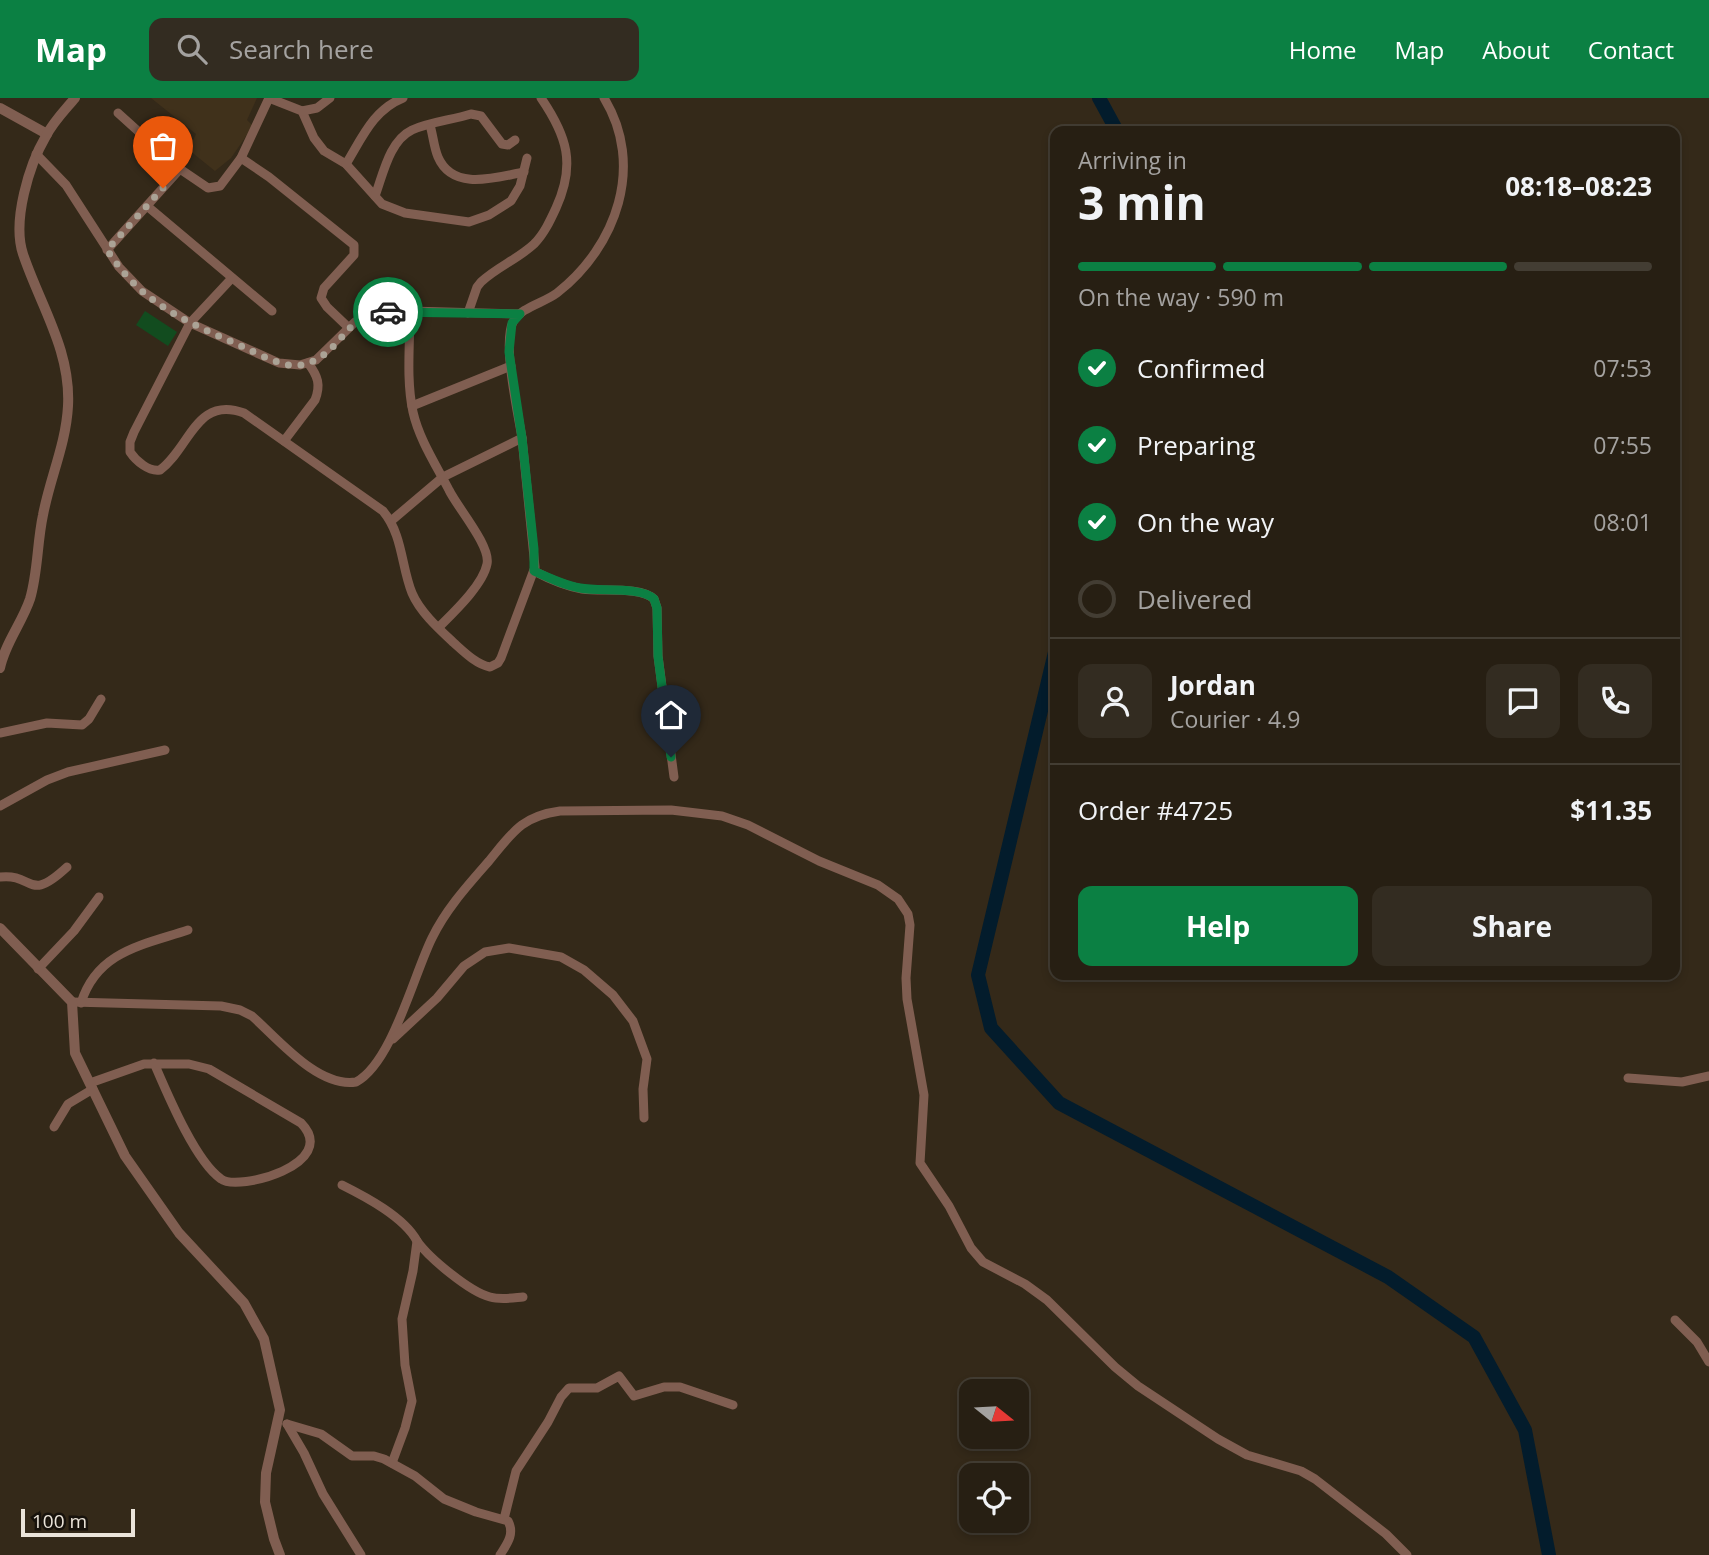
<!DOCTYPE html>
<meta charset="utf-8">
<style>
:root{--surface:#271f13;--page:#332c21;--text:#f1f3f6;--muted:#a4a2a0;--line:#433d33;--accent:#0b8043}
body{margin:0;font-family:"Open Sans",sans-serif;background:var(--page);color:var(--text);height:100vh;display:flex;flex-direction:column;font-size:26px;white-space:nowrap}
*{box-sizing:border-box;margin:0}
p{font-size:23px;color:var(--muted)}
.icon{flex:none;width:38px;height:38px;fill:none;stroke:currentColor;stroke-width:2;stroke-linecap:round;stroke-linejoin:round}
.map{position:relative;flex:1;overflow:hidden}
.details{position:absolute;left:1050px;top:28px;width:630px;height:854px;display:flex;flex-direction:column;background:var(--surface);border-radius:14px;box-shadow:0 4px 10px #0003,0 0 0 2px var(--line)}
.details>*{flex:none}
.needle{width:46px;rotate:108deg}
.buttons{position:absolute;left:959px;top:1281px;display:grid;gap:14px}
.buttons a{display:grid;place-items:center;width:70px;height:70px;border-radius:14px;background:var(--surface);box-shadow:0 4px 10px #0003,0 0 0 2px var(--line);font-size:35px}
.scale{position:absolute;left:21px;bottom:18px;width:114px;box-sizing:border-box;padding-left:7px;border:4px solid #ebe4da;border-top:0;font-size:19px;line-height:24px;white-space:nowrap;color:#ebe4da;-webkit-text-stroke:5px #17120c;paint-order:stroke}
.pin{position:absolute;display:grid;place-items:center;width:60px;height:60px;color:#fff;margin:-72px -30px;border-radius:50% 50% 50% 0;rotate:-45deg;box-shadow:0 0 7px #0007}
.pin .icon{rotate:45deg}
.courier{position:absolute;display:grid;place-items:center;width:70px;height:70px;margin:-35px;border:5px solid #0b8043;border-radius:50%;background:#fff;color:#222;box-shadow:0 2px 9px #0007}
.summary em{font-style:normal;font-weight:700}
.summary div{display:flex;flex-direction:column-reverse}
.summary{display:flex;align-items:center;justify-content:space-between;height:119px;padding:0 28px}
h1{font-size:46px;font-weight:700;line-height:52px}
.bar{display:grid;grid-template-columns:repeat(4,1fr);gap:10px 7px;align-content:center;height:84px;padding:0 28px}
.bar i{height:9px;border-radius:5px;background:var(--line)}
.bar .current{background:var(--accent)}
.bar p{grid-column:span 4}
.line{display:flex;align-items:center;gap:18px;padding:0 28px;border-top:2px solid var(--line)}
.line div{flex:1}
.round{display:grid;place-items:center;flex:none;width:74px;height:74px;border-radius:14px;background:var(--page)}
ol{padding:0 28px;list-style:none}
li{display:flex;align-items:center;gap:21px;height:77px}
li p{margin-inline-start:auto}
li .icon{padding:7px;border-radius:50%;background:var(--accent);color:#fff;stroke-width:4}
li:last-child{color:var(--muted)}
li i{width:38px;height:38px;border:4px solid var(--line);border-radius:50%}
.button{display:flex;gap:14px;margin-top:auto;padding:14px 28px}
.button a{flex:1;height:80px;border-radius:14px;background:var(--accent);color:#fff;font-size:28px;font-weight:700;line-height:80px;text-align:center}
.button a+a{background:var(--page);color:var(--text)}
header{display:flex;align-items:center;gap:42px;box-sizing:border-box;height:98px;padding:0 35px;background:var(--accent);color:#fff}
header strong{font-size:33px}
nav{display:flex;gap:38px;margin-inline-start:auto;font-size:24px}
.search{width:490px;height:63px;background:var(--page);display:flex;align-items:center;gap:18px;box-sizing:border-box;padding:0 24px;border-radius:14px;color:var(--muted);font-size:26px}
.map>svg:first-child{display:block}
.built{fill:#40311b}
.green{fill:#124c1f}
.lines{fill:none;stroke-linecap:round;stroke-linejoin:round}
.river{stroke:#031c2c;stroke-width:14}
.minor{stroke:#805e51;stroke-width:9}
.tertiary{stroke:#805e51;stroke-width:10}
.done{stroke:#aba396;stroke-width:7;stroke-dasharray:0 12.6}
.route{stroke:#0b8043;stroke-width:9}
</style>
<header>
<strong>Map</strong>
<div class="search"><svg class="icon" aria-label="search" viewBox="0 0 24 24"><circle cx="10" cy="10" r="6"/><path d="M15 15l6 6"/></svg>Search here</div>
<nav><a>Home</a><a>Map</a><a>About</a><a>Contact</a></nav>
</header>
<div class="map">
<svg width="1709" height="1457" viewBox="0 0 1709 1457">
<rect width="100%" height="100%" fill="#342919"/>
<polygon class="built" points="151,0 257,0 247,22 253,28 231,60 215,73 189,52 196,36"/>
<polygon class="green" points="145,213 177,234 168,248 136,227"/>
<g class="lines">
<g class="river">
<polyline points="1099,0 1117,33"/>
<polyline points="1055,554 978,877 991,930 1059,1005 1388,1179 1474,1239 1525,1332 1549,1457"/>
</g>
<g class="minor">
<polyline points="269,0 302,13 314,40 324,53 346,66 382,106 405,115 469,124 489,117 511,103 520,88 527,60"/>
<polyline points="302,13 317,10 330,0"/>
<polyline points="118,15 180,71"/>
<path d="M430 27C433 37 434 50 438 59 453 94 497 79 524 74"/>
<polyline points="36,56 66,87 119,169 142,193 190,225 279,265 300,267 316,262 355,224 373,215 410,213 520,216"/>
<polyline points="241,60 269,79 354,147 354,157 324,190 321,200 327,209 349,230"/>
<path d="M346 66C362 40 373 12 403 0"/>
<path d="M375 98C383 77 389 43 412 32 430 24 452 22 471 16L481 18 502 46 508 47 515 42"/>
<polyline points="147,108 272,213"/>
<polyline points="107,152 180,71 208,90 220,88 241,60 269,0"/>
<path d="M232 180 190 225 134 334 130 344V354C136 363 149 374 160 372 190 350 196 297 244 315L383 413C403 437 401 468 412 495 420 514 439 531 454 545 464 554 476 566 490 569L498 565 501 560 535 469 522 340"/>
<path d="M410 213C410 246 406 282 413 314 419 341 436 367 449 392 457 409 491 448 487 466 483 487 453 515 439 529"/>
<path d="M468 215 477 189 481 184C497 169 518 161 534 146 544 136 550 123 556 110 576 66 567 38 541 0"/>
<polyline points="412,308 511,268"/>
<path d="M284 343 315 302C321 287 318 278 308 265"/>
<path d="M391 423 443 379 522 340C518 315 502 245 513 224 521 209 544 205 557 195 617 148 645 67 604 0"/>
<path d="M534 473C549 481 565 488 582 491 602 494 640 488 654 501L657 510 658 558 674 679"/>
<polyline points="0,635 47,625 82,627 89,621 101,601"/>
<polyline points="0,708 47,682 68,674 165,652"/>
<path d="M0 779C35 775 27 806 67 769"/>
<polyline points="38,871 74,833 99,799"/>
<path d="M72 904 221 908 240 912 252 918C278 941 318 990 356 984 392 965 414 876 432 840 446 811 468 787 489 763 512 735 522 718 560 713L671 712 722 718 748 727 819 763 878 787 898 801 908 816 910 827 906 880 907 901 924 997 920 1065 949 1108 971 1150 983 1164 1025 1186 1047 1202 1115 1269 1138 1288 1218 1341 1247 1357 1301 1373 1315 1381 1386 1436 1407 1457"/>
<path d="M81 905C97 853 143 847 188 832"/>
<polyline points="393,941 437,900 464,868 485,854 509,850 561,859 584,872 613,897 633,923 647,961 643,991 644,1020"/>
<polyline points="1628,980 1682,984 1709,978"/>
<path d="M90 985 144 966H189L209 971 301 1025C341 1066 238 1094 221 1081 195 1063 167 995 154 965"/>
<polyline points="54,1029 68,1006 93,991"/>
<path d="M342 1087C366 1099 404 1119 417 1143"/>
<polyline points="1675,1222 1697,1244 1709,1264"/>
<path d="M287 1326 321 1336 352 1358H374L384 1361 415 1378 444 1401 476 1414 508 1423C515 1436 507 1446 500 1457"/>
<polyline points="287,1326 304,1355 323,1396 361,1457"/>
<path d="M392 1365 405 1330 412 1303 405 1267 402 1221 413 1173 417 1143C429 1160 470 1194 490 1199 501 1202 512 1200 523 1199"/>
<polyline points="504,1421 516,1373 548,1324 561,1299 569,1290 597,1290 619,1278 634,1298 664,1289 680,1289 733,1307"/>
</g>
<g class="tertiary">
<polyline points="0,10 47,36"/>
<path d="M0 570C5 545 22 525 30 501 38 474 37 445 43 417 50 380 66 346 68 308 71 252 40 207 23 156 12 123 29 67 46 38 53 24 65 12 75 0"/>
<polyline points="0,830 72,904 75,955 125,1058 179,1135 244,1205 264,1241 280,1312 266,1375 265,1404 274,1441 280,1457"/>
</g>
</g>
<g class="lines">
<path class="done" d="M163 90 107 152C117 167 128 181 142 193 171 218 205 232 239 247 255 254 272 264 289 267 298 268 307 267 315 262 345 247 347 215 388 214"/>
<path class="route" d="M388 214 520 216 512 225 509 254 522 340 534 451V473C549 480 564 487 580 490 600 494 641 488 654 501L657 510 658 558 671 659"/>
</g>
</svg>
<div class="buttons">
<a><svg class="needle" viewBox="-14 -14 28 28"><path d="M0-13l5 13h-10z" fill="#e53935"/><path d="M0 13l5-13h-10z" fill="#a4a2a0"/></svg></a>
<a><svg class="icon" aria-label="locate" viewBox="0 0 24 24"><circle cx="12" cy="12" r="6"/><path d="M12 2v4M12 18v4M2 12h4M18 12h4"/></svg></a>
</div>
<div class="scale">100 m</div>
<div class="pin" style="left:163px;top:90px;background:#ea580c"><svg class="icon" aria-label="bag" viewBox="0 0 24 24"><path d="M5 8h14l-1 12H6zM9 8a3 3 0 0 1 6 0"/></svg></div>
<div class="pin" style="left:671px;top:659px;background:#1f2937"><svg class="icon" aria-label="home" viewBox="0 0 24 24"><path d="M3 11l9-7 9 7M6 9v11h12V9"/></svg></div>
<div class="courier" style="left:388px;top:214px"><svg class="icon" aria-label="car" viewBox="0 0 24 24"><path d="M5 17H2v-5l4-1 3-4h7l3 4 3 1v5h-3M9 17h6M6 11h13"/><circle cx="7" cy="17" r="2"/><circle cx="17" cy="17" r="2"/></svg></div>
<section class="details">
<div class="summary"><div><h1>3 min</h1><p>Arriving in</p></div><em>08:18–08:23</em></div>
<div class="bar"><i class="current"></i><i class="current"></i><i class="current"></i><i></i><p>On the way · 590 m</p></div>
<ol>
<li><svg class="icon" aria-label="check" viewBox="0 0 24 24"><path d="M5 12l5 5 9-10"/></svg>Confirmed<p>07:53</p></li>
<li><svg class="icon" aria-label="check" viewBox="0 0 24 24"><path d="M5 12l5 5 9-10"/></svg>Preparing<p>07:55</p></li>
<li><svg class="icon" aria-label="check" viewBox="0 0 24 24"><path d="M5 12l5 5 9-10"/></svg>On the way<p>08:01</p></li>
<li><i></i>Delivered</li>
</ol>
<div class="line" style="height:126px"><a class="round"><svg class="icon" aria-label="person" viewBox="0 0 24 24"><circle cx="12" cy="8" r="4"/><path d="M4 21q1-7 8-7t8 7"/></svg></a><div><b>Jordan</b><p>Courier · 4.9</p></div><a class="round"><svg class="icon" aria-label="chat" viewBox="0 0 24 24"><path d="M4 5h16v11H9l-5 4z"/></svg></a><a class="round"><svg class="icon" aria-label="phone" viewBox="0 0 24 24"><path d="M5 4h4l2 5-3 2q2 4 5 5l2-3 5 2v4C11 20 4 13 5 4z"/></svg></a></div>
<div class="line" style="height:91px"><div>Order #4725</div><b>$11.35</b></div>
<div class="button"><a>Help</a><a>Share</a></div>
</section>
</div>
